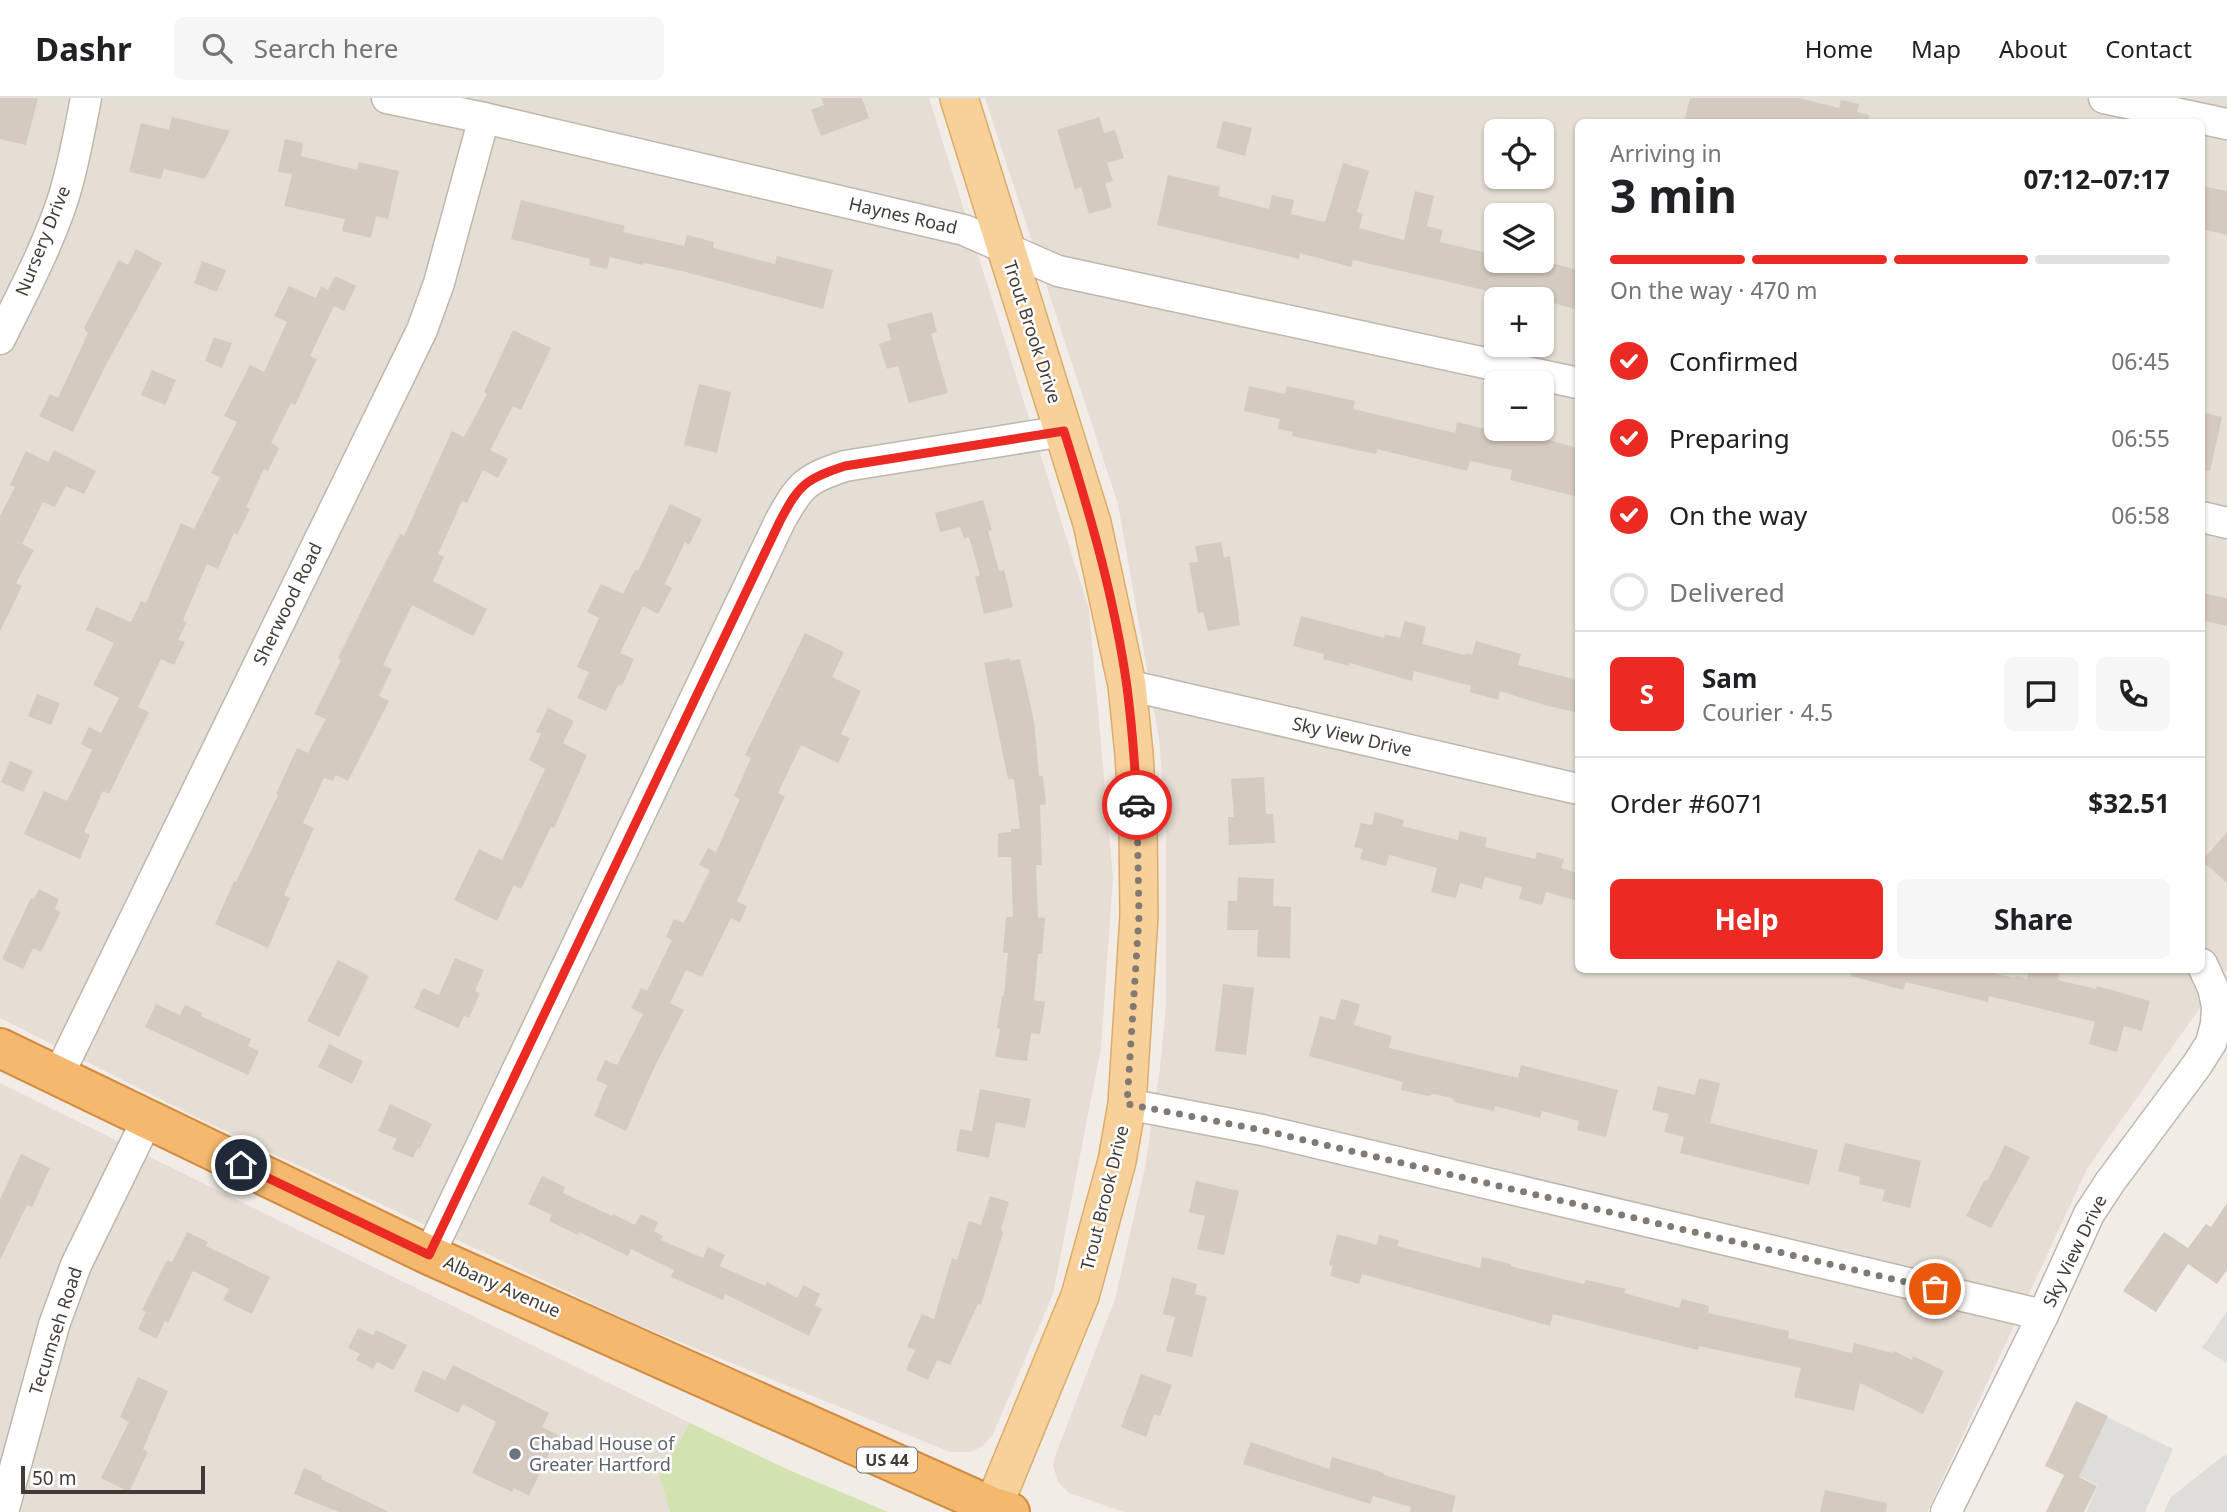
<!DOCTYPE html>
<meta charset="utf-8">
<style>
:root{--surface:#fff;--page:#f6f6f6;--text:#202124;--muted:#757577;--line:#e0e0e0;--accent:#eb2a23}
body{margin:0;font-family:"Noto Sans",sans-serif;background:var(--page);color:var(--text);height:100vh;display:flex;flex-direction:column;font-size:26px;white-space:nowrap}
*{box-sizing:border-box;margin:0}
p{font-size:23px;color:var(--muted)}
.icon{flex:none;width:38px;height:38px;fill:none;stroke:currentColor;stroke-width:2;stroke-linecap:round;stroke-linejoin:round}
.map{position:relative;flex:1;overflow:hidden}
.side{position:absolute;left:1575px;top:21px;width:630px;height:854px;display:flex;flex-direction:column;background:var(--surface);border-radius:10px;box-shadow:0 2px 5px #0004}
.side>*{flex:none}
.fabs{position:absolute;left:1484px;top:21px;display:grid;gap:14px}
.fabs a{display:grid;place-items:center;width:70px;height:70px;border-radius:10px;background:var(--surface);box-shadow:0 2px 5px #0004;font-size:35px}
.scale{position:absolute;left:21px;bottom:18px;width:184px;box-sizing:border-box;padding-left:7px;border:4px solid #433c35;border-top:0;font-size:19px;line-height:24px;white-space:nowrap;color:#433c35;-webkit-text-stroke:5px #fff;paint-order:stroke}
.pin{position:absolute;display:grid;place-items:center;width:60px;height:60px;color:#fff;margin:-30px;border:4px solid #fff;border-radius:50%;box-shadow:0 2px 7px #0007}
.courier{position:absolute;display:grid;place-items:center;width:70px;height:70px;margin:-35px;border:5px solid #eb2a23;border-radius:50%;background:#fff;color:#222;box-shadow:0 2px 9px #0007}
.head em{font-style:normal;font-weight:700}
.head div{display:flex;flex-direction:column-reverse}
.head{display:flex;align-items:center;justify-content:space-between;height:119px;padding:0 35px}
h1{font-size:46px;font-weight:700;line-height:52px}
.bar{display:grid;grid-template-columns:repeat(4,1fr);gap:10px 7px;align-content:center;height:84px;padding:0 35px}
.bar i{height:9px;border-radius:5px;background:var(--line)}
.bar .active{background:var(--accent)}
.bar p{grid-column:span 4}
.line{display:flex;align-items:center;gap:18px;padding:0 35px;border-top:2px solid var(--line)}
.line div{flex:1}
.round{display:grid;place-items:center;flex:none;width:74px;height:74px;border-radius:10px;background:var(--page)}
ol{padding:0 35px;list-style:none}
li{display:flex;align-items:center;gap:21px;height:77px}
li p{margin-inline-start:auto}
li .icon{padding:7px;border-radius:50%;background:var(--accent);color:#fff;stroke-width:4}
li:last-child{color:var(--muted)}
li i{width:38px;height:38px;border:4px solid var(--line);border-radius:50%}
.cta{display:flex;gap:14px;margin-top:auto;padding:14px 35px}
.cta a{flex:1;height:80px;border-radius:10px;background:var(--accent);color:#fff;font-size:28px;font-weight:700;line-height:80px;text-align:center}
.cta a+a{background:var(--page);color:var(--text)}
header{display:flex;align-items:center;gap:42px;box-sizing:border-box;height:98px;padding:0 35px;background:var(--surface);border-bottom:2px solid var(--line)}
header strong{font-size:33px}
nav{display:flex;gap:38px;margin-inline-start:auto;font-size:24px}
.search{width:490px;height:63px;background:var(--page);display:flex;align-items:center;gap:18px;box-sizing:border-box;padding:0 24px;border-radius:10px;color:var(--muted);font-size:26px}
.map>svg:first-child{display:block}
.residential{fill:#e5ded4;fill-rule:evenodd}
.green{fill:#d2e3b0}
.parking{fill:#dfddda}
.building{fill:#d5cabf}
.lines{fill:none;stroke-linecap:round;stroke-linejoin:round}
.minor-casing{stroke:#bfb6ac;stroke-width:33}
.major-casing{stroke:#dbac6a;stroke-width:40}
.highway-casing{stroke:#d28b3f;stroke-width:42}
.minor{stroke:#fff;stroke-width:30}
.major{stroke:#f7d199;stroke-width:37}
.highway{stroke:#f4b86e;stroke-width:38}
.done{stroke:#807a73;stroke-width:7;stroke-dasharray:0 12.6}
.route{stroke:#eb2a23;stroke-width:9}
.worship-dot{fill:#6b7280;stroke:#fff;stroke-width:2.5}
.labels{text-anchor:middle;stroke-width:5;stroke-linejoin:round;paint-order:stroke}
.shield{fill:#fff;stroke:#7b7672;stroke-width:2}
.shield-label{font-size:16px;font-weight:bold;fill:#433c35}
.street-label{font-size:18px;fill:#433c35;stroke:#fff}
.worship-label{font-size:18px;fill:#5b616d;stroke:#fff;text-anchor:start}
</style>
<header>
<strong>Dashr</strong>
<div class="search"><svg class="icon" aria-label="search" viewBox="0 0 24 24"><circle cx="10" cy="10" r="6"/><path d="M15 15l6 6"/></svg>Search here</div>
<nav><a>Home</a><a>Map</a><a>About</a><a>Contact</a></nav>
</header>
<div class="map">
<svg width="2227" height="1414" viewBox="0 0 2227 1414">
<rect width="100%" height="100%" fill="#f1ece5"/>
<g class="residential">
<polygon points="0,0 929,0 1089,512 1113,779 1101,950 1053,1196 993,1336 983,1348 970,1354 950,1354 636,1226 200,1021 0,920"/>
<path d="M985 0H2227V871L2087 1071 1927 1414H1124L1069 1395 1058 1384 1053 1367 1056 1356 1115 1201 1145 1070 1160 970 1166 909V728L1159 640 1118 406ZM1578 24H2202V872H1578ZM1496 33H1542V79H1496ZM1496 117H1542V163H1496ZM1496 201H1542V247H1496ZM1496 285H1542V331H1496Z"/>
<polygon points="0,985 690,1325 659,1377 670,1414 0,1414"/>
</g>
<polygon class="green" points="690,1325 789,1372 888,1414 670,1414 659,1377"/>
<g class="parking">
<polygon points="2227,1213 2227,1265 2202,1250"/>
<polygon points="2107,1319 2173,1351 2145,1414 2086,1414 2098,1387 2079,1378"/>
<polygon points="2227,1355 2227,1414 2164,1414 2171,1399"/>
</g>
<g class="building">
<polygon points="0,0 38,0 26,47 0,41"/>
<polygon points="821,0 862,0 869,20 821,38 811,12 824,7"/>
<polygon points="1690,0 1799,0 1839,10 1841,2 1859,6 1857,14 1869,17 1868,24 1684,24"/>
<polygon points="172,19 230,33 205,81 164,71 161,81 129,74 141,25 169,32"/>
<polygon points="1099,19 1104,35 1115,32 1124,60 1107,65 1113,83 1105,85 1112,109 1089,116 1081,89 1075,91 1057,32"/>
<polygon points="1223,23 1252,30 1245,58 1216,50"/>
<polygon points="285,41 303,45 301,58 357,72 359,64 399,73 388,121 376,118 371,140 342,133 345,121 284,108 292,76 278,74"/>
<polygon points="1343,65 1369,73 1357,114 1363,116 1359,130 1404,142 1415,93 1434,98 1427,128 1443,132 1440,144 1496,157 1496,163 1543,163 1578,172 1578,212 1508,192 1506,197 1353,162 1351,169 1300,155 1299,161 1157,127 1168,77 1220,89 1218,98 1269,111 1272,97 1294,102 1291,116 1325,124"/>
<polygon points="2202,88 2227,93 2227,137 2202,131"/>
<polygon points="521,102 625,128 623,134 684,148 687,137 714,144 713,150 775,166 777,158 833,172 823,211 682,173 644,165 643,167 610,159 607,171 589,167 590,161 511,141"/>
<polygon points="136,151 162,165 106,267 73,334 39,318 50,296 58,300 88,235 84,230 119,162 128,167"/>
<polygon points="202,163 226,172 217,194 194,185"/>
<polygon points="335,178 356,188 344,213 334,208 310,258 317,261 295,307 291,305 271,345 279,350 268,373 264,371 246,409 250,411 237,437 234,435 218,471 207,466 183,522 187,524 178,542 185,544 174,567 161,561 138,609 149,614 109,696 103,693 84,734 90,737 80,761 24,736 44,693 67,703 92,652 81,646 89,629 101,635 119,600 93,587 114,545 86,532 96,509 131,524 141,503 146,505 181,425 194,431 220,379 211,375 237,324 224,318 250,267 264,274 287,224 274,218 289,188 316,200 321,188 328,192"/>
<polygon points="932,214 937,234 931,236 948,295 909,305 898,268 887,271 879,246 891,242 887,226"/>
<polygon points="513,232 551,250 521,312 513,308 490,352 508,361 498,380 483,372 467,405 462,403 438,456 444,459 433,483 487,511 473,538 412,507 383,567 392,571 379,598 389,603 348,683 336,677 333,683 324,680 303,725 314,730 284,797 290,800 268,850 215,826 234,783 236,784 278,697 276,696 297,650 308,655 326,621 314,616 341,562 338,560 374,487 400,436 404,438 452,333 464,339 487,296 484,294"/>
<polygon points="214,239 232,245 222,270 205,263"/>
<polygon points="152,272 176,282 165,307 141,297"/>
<polygon points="699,286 731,294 717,355 684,347"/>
<polygon points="1249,288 1285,296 1287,288 1355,303 1353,311 1455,335 1457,324 1517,339 1518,334 1578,350 1578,399 1510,382 1512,372 1470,363 1467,373 1377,351 1376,356 1292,338 1293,334 1278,331 1280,321 1244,313"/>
<polygon points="2202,314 2222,319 2210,373 2202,372"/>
<polygon points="54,352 96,373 84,396 66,388 55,409 43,404 22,446 34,452 16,485 22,488 0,533 0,418 15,389 10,387 26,353 48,364"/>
<polygon points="983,402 992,432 988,433 999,473 1004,472 1013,509 984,516 975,479 980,477 969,439 964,441 960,429 940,434 935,415"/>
<polygon points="670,406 702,421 689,447 685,444 665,486 672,490 658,516 643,508 620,555 634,561 622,588 618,587 606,613 577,600 589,574 577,569 599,520 587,514 601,486 623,496 635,472 638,473"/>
<polygon points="1221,444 1224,460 1230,458 1240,527 1208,533 1203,514 1198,515 1189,465 1198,464 1195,448"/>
<polygon points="2202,495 2227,500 2227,528 2202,522"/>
<polygon points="1301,518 1384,540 1385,536 1400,540 1405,523 1426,529 1422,546 1465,557 1466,555 1472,557 1476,543 1521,556 1518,567 1578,582 1578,615 1541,606 1500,593 1498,602 1470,594 1471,588 1414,573 1412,583 1350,565 1349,568 1323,561 1324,556 1293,548"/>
<polygon points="805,535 844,554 832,579 861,593 841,636 850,640 838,665 801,647 778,695 785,698 737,803 747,808 740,825 731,820 702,879 686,872 670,905 684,912 655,968 626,1033 594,1018 607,987 596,982 605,962 617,967 643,916 631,910 641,890 647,893 672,842 666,839 674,821 684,825 710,772 699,767 708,750 716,754 740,701 734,698 751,660 745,657"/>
<polygon points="1010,560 1010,563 1020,561 1034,623 1039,678 1043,678 1046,706 1040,707 1042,767 1036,767 1038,819 1045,820 1042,856 1038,856 1034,902 1045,904 1040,936 1031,935 1027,963 995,959 1000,931 997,930 1002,898 1004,898 1008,855 1003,855 1006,819 1013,819 1011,759 998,759 998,735 1011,734 1011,731 1020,731 1014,681 1008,681 984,565"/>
<polygon points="37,596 60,605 51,627 28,618"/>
<polygon points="548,610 574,623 563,645 587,657 554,730 551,729 521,791 514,787 497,823 454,802 479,751 502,762 545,671 529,662 541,636 536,634"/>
<polygon points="10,663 33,673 23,694 1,684"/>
<polygon points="1264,679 1266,716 1273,716 1275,745 1229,747 1228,719 1234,719 1231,681"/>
<polygon points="1375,714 1404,722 1402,728 1458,742 1460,733 1487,740 1485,749 1535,761 1537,754 1564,761 1561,770 1578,775 1578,803 1546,794 1542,807 1519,801 1522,789 1485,779 1482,791 1460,785 1456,800 1431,794 1437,770 1389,757 1386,768 1360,761 1363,751 1354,749 1361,725 1372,727"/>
<polygon points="2227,734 2227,785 2202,763"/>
<polygon points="1238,779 1274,781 1273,808 1291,809 1290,860 1257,859 1258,832 1227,832 1228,803 1237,803"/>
<polygon points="39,791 59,801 55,811 61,814 41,854 33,850 23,871 2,861 31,800 34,801"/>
<polygon points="455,860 484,872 475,893 480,895 469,920 464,918 458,930 414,910 423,890 439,897"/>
<polygon points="338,862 369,878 339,939 307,923"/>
<polygon points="1851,872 1978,872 2015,880 2016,878 2027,881 2029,872 2060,872 2058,882 2096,891 2097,888 2150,903 2142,933 2124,928 2117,954 2089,946 2095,924 1989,898 1988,904 1906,884 1903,892 1851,878"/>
<polygon points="1223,886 1254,890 1246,957 1215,953"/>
<polygon points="1341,901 1360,906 1354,927 1392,938 1389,950 1518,980 1521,967 1618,992 1606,1039 1577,1032 1579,1023 1542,1013 1540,1020 1495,1008 1494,1013 1454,1004 1452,1000 1434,996 1428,998 1401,992 1403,984 1309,958 1320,918 1335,922"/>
<polygon points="156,906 180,917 185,907 202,915 201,918 251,941 248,948 259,953 248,977 145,929"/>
<polygon points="329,946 363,963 352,986 318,969"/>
<polygon points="1699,980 1720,985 1710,1025 1818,1052 1809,1087 1680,1055 1684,1039 1664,1034 1669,1016 1652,1012 1658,988 1695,997"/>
<polygon points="980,991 1031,1001 1025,1030 996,1024 989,1060 956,1053 960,1031 972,1033"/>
<polygon points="390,1006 432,1026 420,1050 417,1051 413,1060 392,1051 397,1041 378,1033"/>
<polygon points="1845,1045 1921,1063 1910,1110 1882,1103 1885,1092 1859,1086 1860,1079 1838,1073"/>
<polygon points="2005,1047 2030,1059 1991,1130 1966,1118 1984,1083 1988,1082"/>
<polygon points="21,1056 50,1070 32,1109 27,1107 0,1162 0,1101"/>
<polygon points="542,1078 565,1089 563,1095 612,1118 613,1116 635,1127 641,1116 658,1124 654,1133 663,1138 661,1142 703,1160 708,1149 725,1157 720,1168 765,1188 767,1184 797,1200 803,1187 820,1196 815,1207 822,1211 809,1238 725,1196 723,1202 671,1179 674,1172 631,1151 628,1158 579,1134 578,1137 549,1123 552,1117 528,1106"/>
<polygon points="1196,1083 1239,1093 1224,1157 1197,1151 1205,1118 1189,1114"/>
<polygon points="990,1098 1009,1104 1001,1131 1003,1135 981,1207 978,1206 950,1267 937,1262 928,1282 906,1272 915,1252 907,1249 922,1216 934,1221 952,1160 957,1162 969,1123 981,1127"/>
<polygon points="2227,1105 2227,1172 2217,1186 2188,1166 2156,1214 2123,1193 2164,1134 2188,1150 2206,1126 2211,1129"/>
<polygon points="187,1134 208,1144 206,1148 270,1179 252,1216 223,1202 229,1191 193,1173 168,1225 165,1223 157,1241 138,1231 146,1214 142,1212 167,1162 172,1164"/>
<polygon points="1337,1136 1377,1147 1379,1137 1399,1142 1397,1148 1480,1170 1482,1159 1511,1166 1510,1168 1584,1186 1586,1182 1626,1191 1624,1195 1679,1210 1682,1201 1709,1208 1708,1215 1789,1233 1788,1240 1852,1255 1854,1245 1893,1255 1894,1253 1912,1262 1913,1258 1944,1273 1923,1316 1860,1285 1854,1313 1794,1299 1801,1270 1699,1248 1698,1252 1553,1216 1550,1228 1362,1176 1359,1186 1330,1178 1333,1168 1329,1167"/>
<polygon points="1172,1179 1197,1186 1195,1196 1207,1199 1192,1259 1166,1253 1175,1219 1163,1216"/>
<polygon points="358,1230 373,1237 376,1232 407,1247 393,1272 377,1264 373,1271 356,1262 360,1256 348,1250"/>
<polygon points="453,1267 549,1315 542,1329 558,1337 529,1398 514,1390 512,1394 472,1375 496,1324 463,1306 458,1315 414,1293 423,1272 445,1282"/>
<polygon points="1141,1276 1172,1287 1160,1318 1154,1316 1146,1339 1121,1329"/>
<polygon points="138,1279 168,1293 143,1351 148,1354 129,1394 101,1380 129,1324 120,1319"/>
<polygon points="2076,1303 2108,1318 2079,1379 2097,1388 2084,1414 2046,1414 2064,1377 2045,1368"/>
<polygon points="1251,1344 1329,1371 1332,1359 1384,1375 1384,1377 1456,1398 1452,1414 1410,1414 1411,1409 1373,1398 1370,1406 1243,1366"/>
<polygon points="304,1370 322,1378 321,1381 389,1414 339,1414 294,1396"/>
<polygon points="1825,1392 1887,1405 1886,1414 1820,1414"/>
</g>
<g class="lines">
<g class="minor-casing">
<g id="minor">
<polyline points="387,0 484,20 964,132 1058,173 1578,285"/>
<polyline points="2104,0 2227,26"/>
<path d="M0 241C22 196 46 152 62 104 73 71 79 35 86 0"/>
<polyline points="2202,419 2227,425"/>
<polyline points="1127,587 1578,691"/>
<polyline points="58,978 422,232 439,185 484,20"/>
<polyline points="1127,1006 1262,1032 2043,1217"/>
<path d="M429 1157 780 423C800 387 805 381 845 368L1064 333"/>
<polyline points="3,1414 54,1227 76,1167 147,1022"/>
<polyline points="1946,1414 2043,1217 2089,1116 2110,1084 2197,967 2211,945 2216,926 2217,908 2213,890 2202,866"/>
</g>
</g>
<g class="major-casing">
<polyline id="major" points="959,0 1092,425 1127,587 1134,656 1138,726 1139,818 1127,1006 1117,1063 1080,1198 993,1409"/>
</g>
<g class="highway-casing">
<polyline id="highway" points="0,950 429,1157 993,1409 1010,1414"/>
</g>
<use href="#minor" class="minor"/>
<use href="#major" class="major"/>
<use href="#highway" class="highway"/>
</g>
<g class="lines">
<polyline class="done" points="1137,707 1139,818 1127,1006 1262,1032 1935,1191"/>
<path class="route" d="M241 1067 429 1157 780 423C799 387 805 381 845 368L1064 333C1090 416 1115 502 1127 589 1132 628 1135 667 1137 707"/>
</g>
<circle class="worship-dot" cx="515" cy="1356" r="7"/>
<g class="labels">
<rect class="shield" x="857" y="1349.5" width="60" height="25" rx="5"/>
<g class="shield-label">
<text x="887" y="1368">US 44</text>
</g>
<g class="street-label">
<text transform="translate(903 118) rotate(13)" y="6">Haynes Road</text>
<text transform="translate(43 143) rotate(-68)" y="6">Nursery Drive</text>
<text transform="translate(1032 234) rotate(72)" y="6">Trout Brook Drive</text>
<text transform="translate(288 506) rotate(-64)" y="6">Sherwood Road</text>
<text transform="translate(1352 639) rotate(13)" y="6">Sky View Drive</text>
<text transform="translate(1105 1100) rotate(-76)" y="6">Trout Brook Drive</text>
<text transform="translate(2075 1153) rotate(-64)" y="6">Sky View Drive</text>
<text transform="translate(502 1189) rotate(24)" y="6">Albany Avenue</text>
<text transform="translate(56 1233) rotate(-72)" y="6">Tecumseh Road</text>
</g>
<g class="worship-label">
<text x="529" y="1352">Chabad House of<tspan x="529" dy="21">Greater Hartford</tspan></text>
</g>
</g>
</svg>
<div class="fabs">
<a><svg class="icon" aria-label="locate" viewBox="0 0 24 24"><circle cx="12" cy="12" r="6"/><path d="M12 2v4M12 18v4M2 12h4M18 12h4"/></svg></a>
<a><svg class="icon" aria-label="layers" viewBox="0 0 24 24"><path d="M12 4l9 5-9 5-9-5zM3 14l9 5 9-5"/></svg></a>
<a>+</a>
<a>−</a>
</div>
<div class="scale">50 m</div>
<div class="pin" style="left:1935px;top:1191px;background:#ea580c"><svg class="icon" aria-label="bag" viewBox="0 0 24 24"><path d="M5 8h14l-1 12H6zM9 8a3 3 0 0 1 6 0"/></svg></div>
<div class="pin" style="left:241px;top:1067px;background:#1f2937"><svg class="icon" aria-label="home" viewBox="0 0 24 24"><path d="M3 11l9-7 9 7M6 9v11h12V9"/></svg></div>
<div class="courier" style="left:1137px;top:707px"><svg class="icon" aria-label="car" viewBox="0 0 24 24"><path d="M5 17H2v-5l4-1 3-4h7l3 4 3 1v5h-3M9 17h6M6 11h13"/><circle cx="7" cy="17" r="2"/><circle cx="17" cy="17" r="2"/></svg></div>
<section class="side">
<div class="head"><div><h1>3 min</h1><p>Arriving in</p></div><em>07:12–07:17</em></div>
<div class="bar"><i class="active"></i><i class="active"></i><i class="active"></i><i></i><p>On the way · 470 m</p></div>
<ol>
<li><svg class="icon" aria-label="check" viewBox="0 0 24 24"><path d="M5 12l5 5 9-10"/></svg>Confirmed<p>06:45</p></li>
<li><svg class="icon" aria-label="check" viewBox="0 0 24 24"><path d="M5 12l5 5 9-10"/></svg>Preparing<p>06:55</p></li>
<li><svg class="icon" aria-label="check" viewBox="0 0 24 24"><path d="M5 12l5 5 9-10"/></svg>On the way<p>06:58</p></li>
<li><i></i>Delivered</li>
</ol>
<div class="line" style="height:126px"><b class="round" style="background:var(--accent);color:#fff">S</b><div><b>Sam</b><p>Courier · 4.5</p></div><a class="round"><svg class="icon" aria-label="chat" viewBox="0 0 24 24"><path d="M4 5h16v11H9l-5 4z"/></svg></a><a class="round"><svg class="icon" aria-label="phone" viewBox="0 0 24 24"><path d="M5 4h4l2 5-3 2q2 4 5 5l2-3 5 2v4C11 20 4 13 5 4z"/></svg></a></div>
<div class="line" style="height:91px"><div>Order #6071</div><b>$32.51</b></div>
<div class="cta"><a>Help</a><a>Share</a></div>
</section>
</div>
